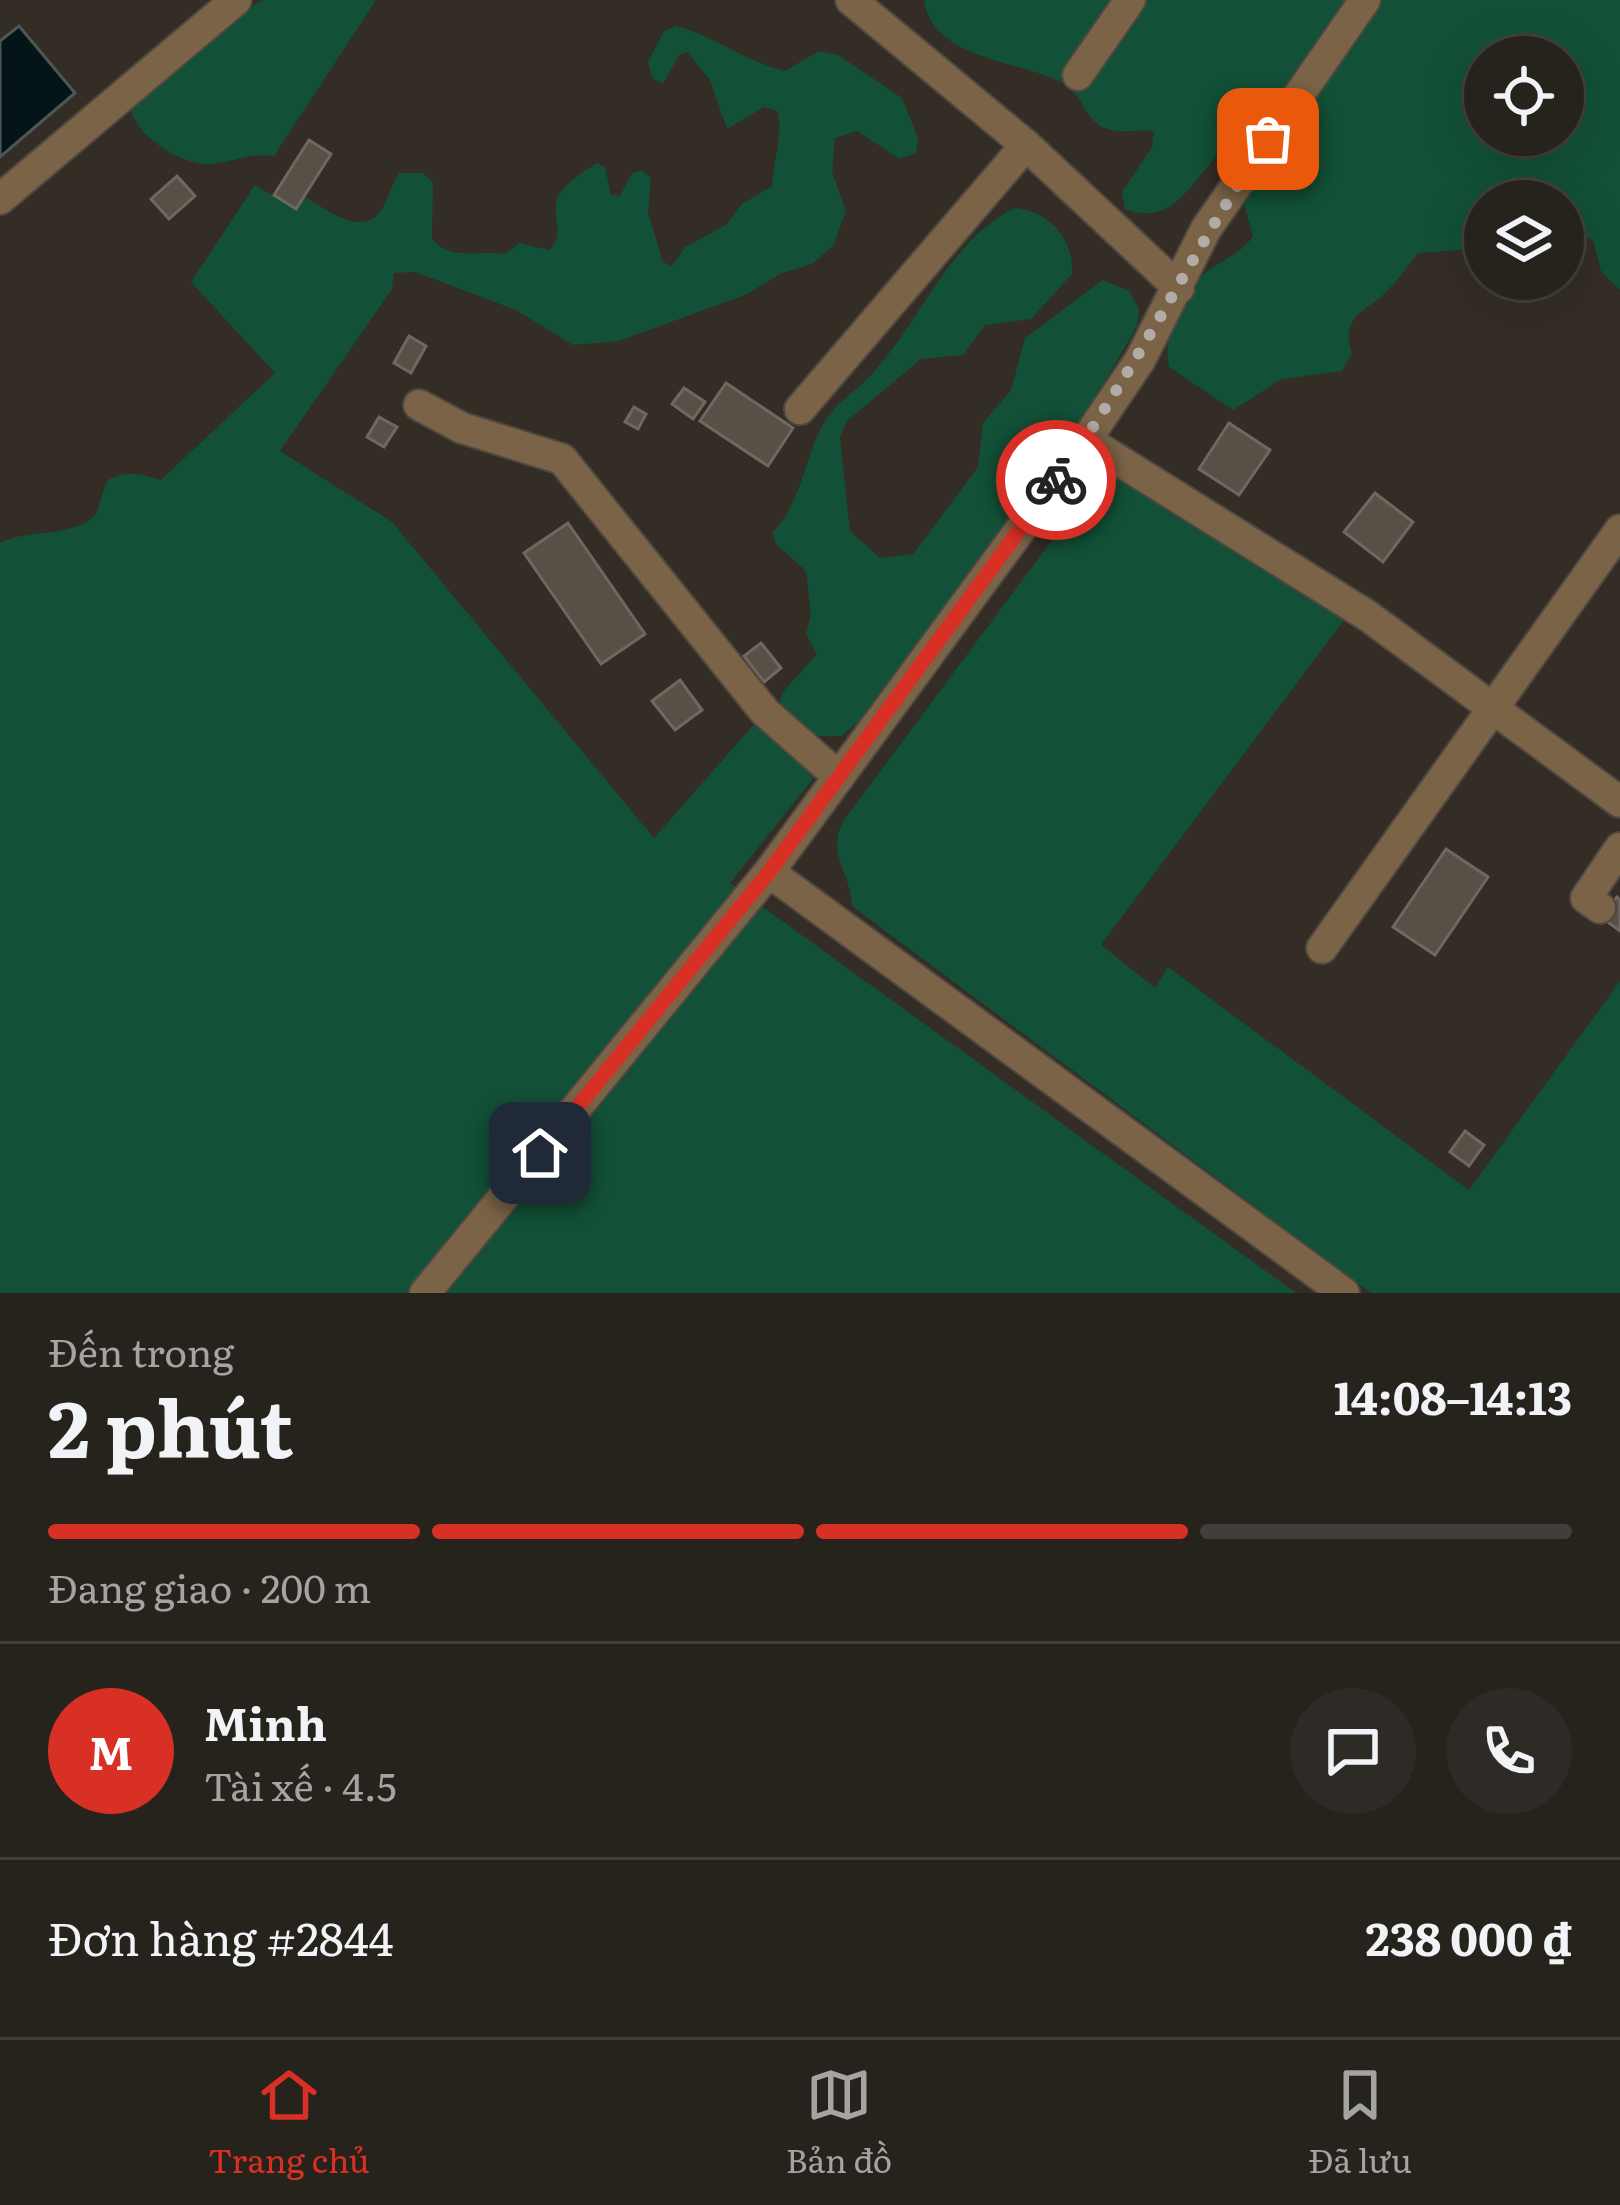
<!DOCTYPE html>
<html lang="vi">
<meta charset="utf-8">
<style>
:root{--surface:#26221c;--page:#2e2a25;--text:#f1f3f6;--muted:#a4a4a3;--line:#423f3b;--accent:#d93025}
body{margin:0;font-family:Literata,serif;background:var(--page);color:var(--text);height:100vh;display:flex;flex-direction:column;font-size:45px;white-space:nowrap}
*{box-sizing:border-box;margin:0}
p{font-size:39px;color:var(--muted)}
.icon{flex:none;width:66px;height:66px;fill:none;stroke:currentColor;stroke-width:2;stroke-linecap:round;stroke-linejoin:round}
.map{position:relative;height:1293px;overflow:hidden}
.sheet{display:flex;flex-direction:column;background:var(--surface);flex:1}
.sheet>*{flex:none}
.buttons{position:absolute;left:1464px;top:36px;display:grid;gap:24px}
.buttons a{display:grid;place-items:center;width:120px;height:120px;border-radius:50%;background:var(--surface);box-shadow:0 12px 48px #0002,0 0 0 3px var(--line);font-size:60px}
.pin{position:absolute;display:grid;place-items:center;width:102px;height:102px;color:#fff;margin:-51px;border-radius:24px;box-shadow:0 6px 18px #0006}
.courier{position:absolute;display:grid;place-items:center;width:120px;height:120px;margin:-60px;border:9px solid #d93025;border-radius:50%;background:#fff;color:#222;box-shadow:0 3px 15px #0007}
.head em{font-style:normal;font-weight:700}
.head div{display:flex;flex-direction:column-reverse}
.head{display:flex;align-items:center;justify-content:space-between;height:204px;padding:0 48px}
h1{font-size:78px;font-weight:700;line-height:90px}
.bar{display:grid;grid-template-columns:repeat(4,1fr);gap:18px 12px;align-content:center;height:144px;padding:0 48px}
.bar i{height:15px;border-radius:9px;background:var(--line)}
.bar .active{background:var(--accent)}
.bar p{grid-column:span 4}
.line{display:flex;align-items:center;gap:30px;padding:0 48px;border-top:3px solid var(--line)}
.line div{flex:1}
.round{display:grid;place-items:center;flex:none;width:126px;height:126px;border-radius:63px;background:var(--page)}
.tab-bar{display:flex;justify-content:space-around;align-items:center;height:168px;border-top:3px solid var(--line);background:var(--surface);font-size:33px;color:var(--muted)}
.tab-bar a{display:grid;justify-items:center;gap:6px}
.tab-bar .active{color:var(--accent)}
.map>svg:first-child{display:block}
.green{fill:#125037;fill-rule:evenodd}
.water{fill:#051517;stroke:#4d5757;stroke-width:3}
.building{fill:#575047;stroke:#706860;stroke-width:3}
.lines{fill:none;stroke-linecap:round;stroke-linejoin:round}
.minor-casing{stroke:#4e4841;stroke-width:34}
.minor{stroke:#7a6347;stroke-width:30}
.done{stroke:#b1aca6;stroke-width:12;stroke-dasharray:0 21.6}
.route{stroke:#d93025;stroke-width:15}
</style>
<div class="map">
<svg width="1620" height="1293" viewBox="0 0 1620 1293">
<rect width="100%" height="100%" fill="#332d25"/>
<g class="green">
<path d="M261 0H376L274 156C249 152 232 163 209 164 181 165 135 136 130 107Z"/>
<path d="M924 0H1620V290L1601 271 1593 240 1563 229V201H1485V248L1418 253C1408 266 1398 280 1386 292 1363 314 1340 316 1352 354L1342 371 1282 379 1233 410 1169 367C1163 337 1177 301 1199 278 1217 261 1239 257 1253 236L1241 193C1261 163 1292 158 1291 116L1283 109C1257 119 1232 138 1214 159 1188 188 1171 226 1125 209L1122 192 1152 147 1154 131C1139 129 1120 134 1107 129 1085 122 1083 94 1063 83 1020 60 932 60 924 0ZM1485 57H1563V135H1485Z"/>
<path d="M676 26C715 36 746 62 785 71L819 51 838 55 902 98 918 138 916 153 900 159 857 131 835 138 832 172 846 211 833 246 812 264 782 273 745 295 619 341 573 345 516 310 415 272 394 273 392 289 280 451 392 522 654 838 757 721 813 768 812 780 730 883 1296 1293H0V543C25 529 76 537 94 516 100 508 102 490 108 480 127 470 140 474 161 480L275 373 191 282 255 185 295 209 304 197C327 208 361 240 382 209 389 198 391 185 399 173H423L433 183 432 238C447 261 480 250 505 254L519 243 549 250C565 235 553 222 556 204 558 186 584 172 597 163L605 167 611 195 620 196 632 173 642 171 651 178 648 213 663 262 672 266 685 247 726 225 742 204 772 186C773 163 784 131 777 111L764 107 727 129 710 80 687 52 679 55 663 84 652 78 648 62 664 31Z"/>
<path d="M1014 208C1049 210 1074 239 1072 274L1031 319 985 325 963 355 921 359 846 422 840 438 850 531 880 558 913 554 978 467 983 423 1011 390 1025 338 1103 280 1129 291 1139 309 1137 326 1074 435 869 713 841 736H809L779 706 782 693 817 654 806 634 811 615 806 571 776 544 772 533C803 500 803 461 823 424 835 403 854 393 869 377 921 323 945 244 1014 208Z"/>
<path d="M1105 469 1344 620 1101 945 1155 988 1168 967 1469 1190 1620 981V1293H1371L852 906C851 872 825 854 844 820Z"/>
</g>
<polygon class="water" points="19,26 75,93 0,157 0,41"/>
<g class="building">
<polygon points="309,140 331,154 296,209 274,195"/>
<polygon points="177,176 195,196 169,219 151,199"/>
<polygon points="409,336 426,346 411,373 394,363"/>
<polygon points="726,383 793,428 768,466 700,421"/>
<polygon points="684,388 705,402 693,419 672,404"/>
<polygon points="634,407 646,414 638,429 625,422"/>
<polygon points="379,417 397,427 384,447 367,437"/>
<polygon points="1229,423 1270,450 1239,495 1199,469"/>
<polygon points="1375,493 1413,522 1383,562 1344,532"/>
<polygon points="568,523 645,634 601,664 524,553"/>
<polygon points="761,643 781,668 764,682 744,656"/>
<polygon points="680,680 702,710 675,730 652,701"/>
<polygon points="1446,849 1488,877 1435,955 1393,927"/>
<polygon points="1617,897 1620,900 1620,931 1602,918"/>
<polygon points="1465,1131 1484,1145 1469,1166 1450,1152"/>
</g>
<g class="lines">
<g class="minor-casing">
<g id="minor">
<polyline points="851,0 1026,145 1179,288"/>
<polyline points="1078,75 1130,0"/>
<polyline points="0,199 236,0"/>
<polyline points="419,405 462,428 562,459 765,712 839,777"/>
<polyline points="800,409 1026,145"/>
<polyline points="1086,440 1368,616 1620,802"/>
<polyline points="769,872 1344,1293"/>
<polyline points="1600,908 1586,898 1620,848"/>
<polyline points="1322,948 1620,530"/>
<polyline points="425,1293 769,872 1086,440 1140,360 1206,229 1365,0"/>
</g>
</g>
<use href="#minor" class="minor"/>
</g>
<g class="lines">
<path class="done" d="M1056 480C1138 369 1191 252 1268 139"/>
<polyline class="route" points="540,1153 769,872 1056,480"/>
</g>
</svg>
<div class="buttons">
<a><svg class="icon" aria-label="locate" viewBox="0 0 24 24"><circle cx="12" cy="12" r="6"/><path d="M12 2v4M12 18v4M2 12h4M18 12h4"/></svg></a>
<a><svg class="icon" aria-label="layers" viewBox="0 0 24 24"><path d="M12 4l9 5-9 5-9-5zM3 14l9 5 9-5"/></svg></a>
</div>
<div class="pin" style="left:1268px;top:139px;background:#ea580c"><svg class="icon" aria-label="bag" viewBox="0 0 24 24"><path d="M5 8h14l-1 12H6zM9 8a3 3 0 0 1 6 0"/></svg></div>
<div class="pin" style="left:540px;top:1153px;background:#1f2937"><svg class="icon" aria-label="home" viewBox="0 0 24 24"><path d="M3 11l9-7 9 7M6 9v11h12V9"/></svg></div>
<div class="courier" style="left:1056px;top:480px"><svg class="icon" aria-label="bike" viewBox="0 0 24 24"><circle cx="6" cy="16" r="4"/><circle cx="18" cy="16" r="4"/><path d="M6 16l4-8h5l3 8M10 8l3 8H6M13 5h3"/></svg></div>
</div>
<section class="sheet">
<div class="head"><div><h1>2 phút</h1><p>Đến trong</p></div><em>14:08–14:13</em></div>
<div class="bar"><i class="active"></i><i class="active"></i><i class="active"></i><i></i><p>Đang giao · 200 m</p></div>
<div class="line" style="height:216px"><b class="round" style="background:var(--accent);color:#fff">M</b><div><b>Minh</b><p>Tài xế · 4.5</p></div><a class="round"><svg class="icon" aria-label="chat" viewBox="0 0 24 24"><path d="M4 5h16v11H9l-5 4z"/></svg></a><a class="round"><svg class="icon" aria-label="phone" viewBox="0 0 24 24"><path d="M5 4h4l2 5-3 2q2 4 5 5l2-3 5 2v4C11 20 4 13 5 4z"/></svg></a></div>
<div class="line" style="height:156px"><div>Đơn hàng #2844</div><b>238 000 ₫</b></div>
</section>
<nav class="tab-bar">
<a class="active"><svg class="icon" aria-label="home" viewBox="0 0 24 24"><path d="M3 11l9-7 9 7M6 9v11h12V9"/></svg>Trang chủ</a>
<a><svg class="icon" aria-label="map" viewBox="0 0 24 24"><path d="M3 6l6-2 6 2 6-2v14l-6 2-6-2-6 2zM9 4v14M15 6v14"/></svg>Bản đồ</a>
<a><svg class="icon" aria-label="saved" viewBox="0 0 24 24"><path d="M7 4h10v16l-5-4-5 4z"/></svg>Đã lưu</a>
</nav>
